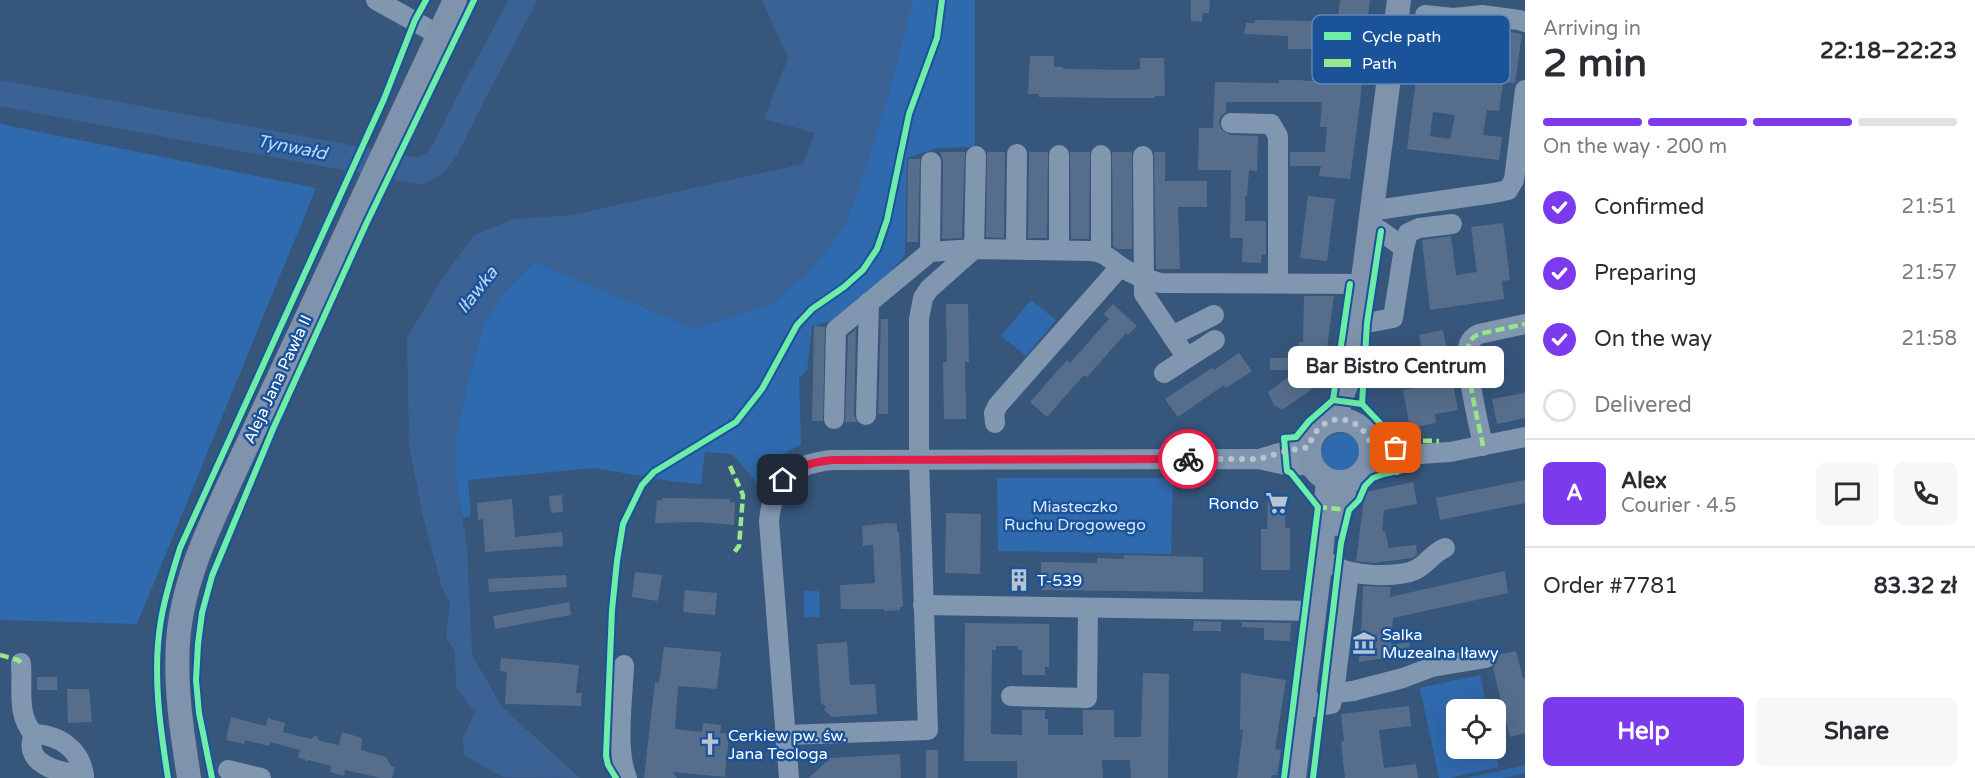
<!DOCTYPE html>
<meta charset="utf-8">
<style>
:root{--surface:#fff;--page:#f7f7f7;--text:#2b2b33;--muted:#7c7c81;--line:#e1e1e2;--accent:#7c3aed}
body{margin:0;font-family:"Varela Round",sans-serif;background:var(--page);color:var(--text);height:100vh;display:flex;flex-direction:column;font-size:22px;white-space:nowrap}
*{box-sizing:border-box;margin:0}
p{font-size:20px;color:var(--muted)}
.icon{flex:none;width:33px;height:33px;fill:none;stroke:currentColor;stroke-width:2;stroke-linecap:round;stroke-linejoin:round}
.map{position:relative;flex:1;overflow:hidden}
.drawer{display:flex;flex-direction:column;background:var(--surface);width:450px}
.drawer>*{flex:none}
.fabs{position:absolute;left:1446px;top:699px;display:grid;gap:12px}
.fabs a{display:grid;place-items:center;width:60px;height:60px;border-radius:9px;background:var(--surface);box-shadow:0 6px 24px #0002;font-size:30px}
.pin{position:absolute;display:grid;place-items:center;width:51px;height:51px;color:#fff;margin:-26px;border-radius:12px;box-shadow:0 3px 9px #0006}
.courier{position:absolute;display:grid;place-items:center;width:60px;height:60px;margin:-30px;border:4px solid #e11d48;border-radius:50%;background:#fff;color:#222;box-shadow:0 2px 8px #0007}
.bubble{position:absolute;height:42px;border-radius:9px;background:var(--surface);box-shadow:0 6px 24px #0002;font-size:20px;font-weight:700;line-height:42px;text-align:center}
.head em{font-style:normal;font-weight:700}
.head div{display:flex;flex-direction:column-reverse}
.head{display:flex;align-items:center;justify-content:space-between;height:102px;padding:0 18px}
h1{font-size:39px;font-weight:700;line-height:45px}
.bar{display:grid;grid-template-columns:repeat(4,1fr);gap:9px 6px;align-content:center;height:72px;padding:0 18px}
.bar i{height:8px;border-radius:4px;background:var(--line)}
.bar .on{background:var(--accent)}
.bar p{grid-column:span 4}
.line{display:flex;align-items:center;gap:15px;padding:0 18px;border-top:2px solid var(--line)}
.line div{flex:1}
.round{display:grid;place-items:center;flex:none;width:63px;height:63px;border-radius:9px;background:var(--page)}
ol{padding:0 18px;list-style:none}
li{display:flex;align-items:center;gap:18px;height:66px}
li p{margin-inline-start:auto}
li .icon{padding:6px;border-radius:50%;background:var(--accent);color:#fff;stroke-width:4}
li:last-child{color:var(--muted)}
li i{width:33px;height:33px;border:3px solid var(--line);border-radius:50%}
.primary-button{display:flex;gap:12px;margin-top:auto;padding:12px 18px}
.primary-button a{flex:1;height:69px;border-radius:9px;background:var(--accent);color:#fff;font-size:24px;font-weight:700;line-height:69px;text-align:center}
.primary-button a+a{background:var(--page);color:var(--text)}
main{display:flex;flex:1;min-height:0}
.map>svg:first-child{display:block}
.green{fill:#2f6aae}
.water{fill:#3a6294}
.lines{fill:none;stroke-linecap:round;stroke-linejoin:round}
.river{stroke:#3a6294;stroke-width:26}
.building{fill:#566e8c;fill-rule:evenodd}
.minor{stroke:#8196af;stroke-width:20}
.major{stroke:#7f93ac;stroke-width:24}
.quiet{stroke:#98e88a;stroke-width:4.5;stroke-dasharray:9 4.5;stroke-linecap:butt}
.cycleway-casing{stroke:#1a5399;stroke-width:10}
.cycleway{stroke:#6deda7;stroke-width:6}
.done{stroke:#b9c4d1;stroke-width:6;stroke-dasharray:0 10.8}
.route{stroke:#e11d48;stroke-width:8}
.labels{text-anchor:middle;stroke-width:5;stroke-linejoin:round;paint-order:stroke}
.street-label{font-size:16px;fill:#fff;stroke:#1a5399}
.poi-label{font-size:16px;fill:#fff;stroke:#1a5399;text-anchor:start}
.park-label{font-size:16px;fill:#d6e8fc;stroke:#1a5399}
.water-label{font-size:18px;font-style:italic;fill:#bcd8f7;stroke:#1a5399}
.key{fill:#1a5399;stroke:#5f87b8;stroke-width:1.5}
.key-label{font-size:16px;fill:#fff}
</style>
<main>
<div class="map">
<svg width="1525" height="778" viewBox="0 0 1525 778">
<rect width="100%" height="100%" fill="#37567c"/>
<g class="green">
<polygon points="912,0 975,0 975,147 937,148 907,158 905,255 887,276 836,320 812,326 807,370 799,378 801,444 780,456 758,484 732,454 705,452 701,484 677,482 594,468 468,480 471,516 463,518 457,485 457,430 469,376 484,324 504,292 535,262 694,328 772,304"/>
<polygon points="0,124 316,188 137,624 0,620"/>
<polygon points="1031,300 1056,320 1026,356 1001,336"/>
<circle cx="1341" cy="453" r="20"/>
<polygon points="997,478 1173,478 1171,554 998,551"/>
<polygon points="804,591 819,591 820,617 804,617"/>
<polygon points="1480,675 1487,709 1456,710 1456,748 1495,749 1499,767 1449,778 1439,778 1420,688"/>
<polygon points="1525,765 1525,773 1502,778 1467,778"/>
</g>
<polygon class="water" points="762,0 913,0 891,86 862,181 845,226 812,269 772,304 694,328 535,262 504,292 484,325 469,376 457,430 457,485 467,546 472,655 502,707 580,778 502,777 464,755 463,738 475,712 456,687 455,651 446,638 450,602 442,588 422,512 409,445 407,338 440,282 473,236 513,219 572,215 803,164 815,133 764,119 788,58"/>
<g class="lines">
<polyline class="river" points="0,93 419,171 425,169 435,163 445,150 475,90 523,0"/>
</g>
<g class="building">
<polygon points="1191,0 1210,0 1209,13 1203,13 1202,22 1191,21"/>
<polygon points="1340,0 1370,0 1367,25 1370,25 1368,37 1366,37 1360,103 1350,179 1319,176 1321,166 1290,166 1290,152 1325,152 1327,127 1320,127 1322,102 1226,102 1226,112 1221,116 1219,122 1221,129 1230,135 1258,136 1257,171 1249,170 1247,196 1245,196 1245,221 1266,221 1266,255 1262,255 1261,263 1242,262 1243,238 1230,238 1231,170 1198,170 1199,128 1213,128 1215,82 1279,83 1279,80 1297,80 1326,82 1329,49 1288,49 1288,36 1244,34 1246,23 1255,23 1255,20 1317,21 1317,24 1337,25"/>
<path d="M1423 27 1454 30 1482 27 1522 34 1515 83 1503 82 1499 111 1487 110 1483 135 1502 137 1499 160 1407 149ZM1433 112 1455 115 1450 139 1430 136Z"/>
<polygon points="1030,56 1054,56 1054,67 1063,67 1063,69 1131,70 1140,69 1140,58 1164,58 1165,96 1155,96 1155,98 1105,98 1039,97 1039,94 1028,94"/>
<polygon points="940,152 965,152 962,238 942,239 943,162"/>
<polygon points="987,152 1005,152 1004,238 986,237"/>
<polygon points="1029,152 1048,152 1047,238 1028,238"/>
<polygon points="1070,152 1090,152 1089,239 1071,239"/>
<polygon points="1112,152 1132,152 1132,249 1117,249 1113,246"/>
<polygon points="1154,152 1165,152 1165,181 1207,181 1207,207 1178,207 1180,269 1156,269"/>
<polygon points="908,159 920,159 918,242 907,242"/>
<polygon points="1308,196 1335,199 1327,261 1300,258"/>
<polygon points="1503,223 1510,280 1502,281 1504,299 1430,310 1422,240 1451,236 1456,275 1477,272 1471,227"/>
<polygon points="1304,296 1334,296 1324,370 1321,370 1321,383 1282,410 1274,405 1268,392 1298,370 1270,370 1270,358 1293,358 1296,361 1296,347 1299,347 1299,342 1303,342"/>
<polygon points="946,304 968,304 969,362 965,362 966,419 944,419 943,362 947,362"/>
<polygon points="1113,304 1137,326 1128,335 1126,333 1087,377 1084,375 1047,417 1030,402 1067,360 1070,363 1109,319 1104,314"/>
<polygon points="881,319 888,319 888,414 878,414"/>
<polygon points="814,326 825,327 823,421 812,421"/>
<polygon points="856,329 854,415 857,422 845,422 848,336"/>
<polygon points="1443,330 1458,410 1435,414 1436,423 1410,428 1403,390 1428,386 1419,335"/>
<polygon points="1239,353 1252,371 1226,388 1224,385 1178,417 1165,399 1212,368 1214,370"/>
<polygon points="1525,393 1525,418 1497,424 1492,399"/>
<polygon points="1525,480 1525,503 1440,520 1436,498"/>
<polygon points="1413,482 1417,504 1384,510 1382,531 1385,531 1389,548 1416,545 1417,555 1411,558 1374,563 1356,561 1365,492"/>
<polygon points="562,495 563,512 551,513 549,496"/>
<polygon points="1268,495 1286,495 1285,528 1290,528 1290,570 1261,570 1261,529 1267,529"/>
<polygon points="662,498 730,499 730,502 735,502 734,525 699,522 655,523 657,500 662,501"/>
<polygon points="512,499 515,537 562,532 563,546 485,552 483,519 478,520 477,503"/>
<polygon points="946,513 981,514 980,574 945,573"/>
<polygon points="887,523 897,524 897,532 899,532 903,607 900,607 900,610 884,611 884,609 841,609 840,585 875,583 873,545 863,546 862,526"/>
<polygon points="1124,555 1203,557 1203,592 1041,590 1041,562 1097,563 1097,558 1124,559"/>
<polygon points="1505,571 1508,593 1393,618 1391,645 1409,642 1411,654 1359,662 1360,649 1358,649 1359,637 1361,637 1363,586 1391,587 1390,597"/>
<polygon points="635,572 662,575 658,601 632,597"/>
<polygon points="566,575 567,587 489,592 488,579"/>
<polygon points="685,590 717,593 715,615 683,612"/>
<polygon points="569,602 571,615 495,629 493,616"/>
<polygon points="1194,621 1221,622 1221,631 1193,631"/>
<polygon points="1242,622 1291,623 1290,641 1264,640 1264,628 1242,627"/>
<polygon points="965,623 1049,624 1049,667 1045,667 1045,675 1022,675 1022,650 1018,650 1018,646 996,646 996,650 992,650 991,734 1022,735 1022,710 1045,710 1045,719 1048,719 1048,735 1083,735 1083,710 1114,710 1114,737 1141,737 1143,673 1169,674 1168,778 1131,778 1130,760 1102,760 1103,778 1017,778 1017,761 964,761"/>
<polygon points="847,642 850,685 875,684 877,714 832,717 824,710 826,707 821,703 817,644"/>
<polygon points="664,647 721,652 717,689 678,686 675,729 702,732 703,723 721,725 720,733 729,734 725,777 673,772 677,778 644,778 655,682 659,683"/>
<polygon points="1516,651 1523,679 1525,678 1525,733 1510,737 1493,668 1497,662 1497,655"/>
<polygon points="501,658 579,665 576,693 582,693 581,706 505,704 507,672 500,671"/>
<polygon points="1241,673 1286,680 1275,749 1281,750 1277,775 1272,775 1271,778 1237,778 1243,730 1240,730"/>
<rect x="37" y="677" width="20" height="13"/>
<polygon points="67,689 89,689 92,722 68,723"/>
<polygon points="1409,706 1411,726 1379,730 1384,768 1416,764 1418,778 1345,778 1341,742 1344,741 1341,714"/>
<polygon points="231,717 266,726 268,718 285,723 283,732 311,739 316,735 320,741 339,745 342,732 362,738 361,750 386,757 391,766 395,767 392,778 381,778 345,770 344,776 330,772 331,766 309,760 306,762 305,759 298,758 300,750 270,742 269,746 245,740 244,744 226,740"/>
<rect x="926" y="750" width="12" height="28"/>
<polygon points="900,754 901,778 809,778 830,758"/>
</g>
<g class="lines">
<g class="minor">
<polyline points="376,0 439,35"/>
<polyline points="1425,15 1453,18 1482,15 1519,20 1525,22"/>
<polyline points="1231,123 1271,124 1278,136 1278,283"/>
<polyline points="1101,155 1101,252"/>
<polyline points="1143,156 1144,294 1187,358 1164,373"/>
<polyline points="1372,207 1383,209 1494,193 1508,190 1514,180 1525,90"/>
<polyline points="1404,248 1408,233 1419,228 1452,224"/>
<polyline points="1016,249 1017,154"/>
<polyline points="1059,249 1059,155"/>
<polyline points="930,252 931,162"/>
<polyline points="1358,321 1367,323 1393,318 1404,248 1381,231 1370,228"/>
<polyline points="1172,336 1214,315"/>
<polyline points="1187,358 1215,340"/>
<polyline points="866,415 869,302"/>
<path d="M834 419 836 330 930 252 974 249 1091 251C1105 252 1109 259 1120 266 1132 275 1147 279 1160 283L1362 284"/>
<polyline points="995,423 994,413 998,405 1120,267"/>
<polyline points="1371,445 1396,448 1419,454"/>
<path d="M1483 446C1479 424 1463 363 1469 344 1471 339 1474 336 1479 334L1525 324"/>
<polyline points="1262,458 1286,451 1309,447"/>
<polyline points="1369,463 1396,462 1419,454 1450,452 1525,437"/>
<path d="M1333 564C1346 577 1398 578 1415 570 1427 565 1432 553 1445 548"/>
<polyline points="923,605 1314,611"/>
<path d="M21 663C23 687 16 716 34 734 60 735 82 750 84 778"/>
<path d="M624 665C623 697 615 749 627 778"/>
<polyline points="1304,689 1314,707 1331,704 1334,693 1353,691 1403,678 1432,667 1486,658"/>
<polyline points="1334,693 1349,573"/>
<polyline points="1011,696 1087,698 1088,608"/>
<path d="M34 734C21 765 62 774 84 774"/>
<polyline points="786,735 928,730 919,460 919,319 923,298 929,289 974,249 976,156"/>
<polyline points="228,770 261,778"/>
<path d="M789 778 769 521C773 480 792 464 832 460L1259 459 1286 465H1312"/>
</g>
<g class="major">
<circle cx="1340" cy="451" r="31"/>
<polyline points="1337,420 1340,401 1351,372 1399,0"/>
<polyline points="1338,524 1346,482"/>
<path d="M189 778C182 732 175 688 178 642 182 581 211 523 236 469L455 0"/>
<polyline points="1294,778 1320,565 1328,480"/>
</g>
<g class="quiet">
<polyline points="1396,440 1439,441"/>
<path d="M1483 446C1479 424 1463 363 1469 344 1471 339 1474 336 1479 334L1525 324"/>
<polyline points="730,466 743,495 739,546 732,555"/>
<polyline points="1318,507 1349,510"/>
<polyline points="0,655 18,660 21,663"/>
</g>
<g class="cycleway-casing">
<g id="cycleway">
<polyline points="1333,400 1362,404 1396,440 1397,472"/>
<polyline points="1362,404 1367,323 1381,231"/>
<path d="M168 778C160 727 152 672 161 620 165 595 173 571 180 548L384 99 415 20 426 0"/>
<polyline points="212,778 199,713 196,680 198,644 202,613 212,576 273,429 367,222 474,0"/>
<polyline points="616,778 608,765 606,756 612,610 617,561 623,524 642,485 654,472 736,422 762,389 797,325 812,309 844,287 863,270 877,249 887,220 909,114 937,38 942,0"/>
<polyline points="1284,778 1318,507 1291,473 1287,471 1284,438 1296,437 1309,421 1333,400 1350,284"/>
<polyline points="1313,778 1341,543 1349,510 1359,500 1365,486 1373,478 1384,474 1407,469 1411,458"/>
</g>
</g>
<use href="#cycleway" class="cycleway"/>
</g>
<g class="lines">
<path class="done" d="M1188 459H1259L1286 451 1309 447C1318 411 1359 410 1371 445L1396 448"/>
<path class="route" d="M783 480C798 466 812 462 832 460L1188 459"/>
</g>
<defs>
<g id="supermarket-bare" transform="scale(1.8)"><path d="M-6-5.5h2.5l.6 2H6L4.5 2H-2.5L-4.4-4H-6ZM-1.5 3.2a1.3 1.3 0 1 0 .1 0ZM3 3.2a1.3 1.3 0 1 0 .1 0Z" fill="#b9c4d1" stroke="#1a5399" stroke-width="2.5" paint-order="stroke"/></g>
<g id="building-bare" transform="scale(1.8)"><path d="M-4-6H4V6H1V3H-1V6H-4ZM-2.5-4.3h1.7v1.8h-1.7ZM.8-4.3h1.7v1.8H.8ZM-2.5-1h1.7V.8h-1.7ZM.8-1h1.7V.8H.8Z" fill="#b9c4d1" stroke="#1a5399" stroke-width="2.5" paint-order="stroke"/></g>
<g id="museum-bare" transform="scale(1.8)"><path d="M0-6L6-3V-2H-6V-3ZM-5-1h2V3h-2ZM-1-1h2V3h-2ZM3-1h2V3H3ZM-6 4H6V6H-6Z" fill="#b9c4d1" stroke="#1a5399" stroke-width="2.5" paint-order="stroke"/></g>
<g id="church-bare" transform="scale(1.8)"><path d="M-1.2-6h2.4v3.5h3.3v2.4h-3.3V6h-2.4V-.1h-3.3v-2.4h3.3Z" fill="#b9c4d1" stroke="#1a5399" stroke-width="2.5" paint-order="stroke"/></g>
</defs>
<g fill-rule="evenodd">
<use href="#supermarket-bare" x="1277" y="503"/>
<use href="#building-bare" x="1019" y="580"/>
<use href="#museum-bare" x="1364" y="643"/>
<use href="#church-bare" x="710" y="744"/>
</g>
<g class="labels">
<g class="street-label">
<text transform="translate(277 379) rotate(-65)" y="6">Aleja Jana Pawła II</text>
</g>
<g class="poi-label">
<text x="1259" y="509" text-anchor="end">Rondo</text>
<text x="1037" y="586">T-539</text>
<text x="1382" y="640">Salka<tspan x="1382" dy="18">Muzealna Iławy</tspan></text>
<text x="728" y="741">Cerkiew pw. św.<tspan x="728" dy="18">Jana Teologa</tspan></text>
</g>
<g class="park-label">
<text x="1075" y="512">Miasteczko<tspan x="1075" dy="18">Ruchu Drogowego</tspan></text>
</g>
<g class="water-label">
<text transform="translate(292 147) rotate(11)" y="6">Tynwałd</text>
<text transform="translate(477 290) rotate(-52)" y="6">Iławka</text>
</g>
</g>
<rect x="1312" y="15" width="198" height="69" rx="9" class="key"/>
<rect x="1324" y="32" width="27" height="8" fill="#6deda7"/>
<rect x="1324" y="59" width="27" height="8" fill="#98e88a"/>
<g class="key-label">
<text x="1362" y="42">Cycle path</text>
<text x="1362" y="69">Path</text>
</g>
</svg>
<div class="fabs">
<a><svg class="icon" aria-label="locate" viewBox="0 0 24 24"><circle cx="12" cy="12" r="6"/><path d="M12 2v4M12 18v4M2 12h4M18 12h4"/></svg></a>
</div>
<div class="pin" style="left:1396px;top:448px;background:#ea580c"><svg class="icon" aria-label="bag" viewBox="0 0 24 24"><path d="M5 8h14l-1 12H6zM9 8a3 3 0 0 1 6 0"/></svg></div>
<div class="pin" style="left:783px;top:480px;background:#1f2937"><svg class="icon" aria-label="home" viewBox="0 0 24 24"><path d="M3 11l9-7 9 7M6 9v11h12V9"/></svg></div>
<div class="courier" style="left:1188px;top:459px"><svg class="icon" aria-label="bike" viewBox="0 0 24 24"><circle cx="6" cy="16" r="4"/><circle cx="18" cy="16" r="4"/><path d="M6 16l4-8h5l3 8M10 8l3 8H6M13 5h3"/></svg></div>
<div class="bubble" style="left:1288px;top:346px;width:216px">Bar Bistro Centrum</div>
</div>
<section class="drawer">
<div class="head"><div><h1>2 min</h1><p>Arriving in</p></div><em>22:18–22:23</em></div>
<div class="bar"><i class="on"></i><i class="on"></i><i class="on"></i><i></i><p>On the way · 200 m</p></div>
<ol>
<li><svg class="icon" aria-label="check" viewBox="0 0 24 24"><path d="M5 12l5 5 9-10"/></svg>Confirmed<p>21:51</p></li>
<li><svg class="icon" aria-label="check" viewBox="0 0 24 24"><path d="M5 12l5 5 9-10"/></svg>Preparing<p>21:57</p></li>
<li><svg class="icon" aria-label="check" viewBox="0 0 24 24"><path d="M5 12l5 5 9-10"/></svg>On the way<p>21:58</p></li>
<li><i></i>Delivered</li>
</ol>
<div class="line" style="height:108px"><b class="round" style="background:var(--accent);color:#fff">A</b><div><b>Alex</b><p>Courier · 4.5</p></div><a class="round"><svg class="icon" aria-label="chat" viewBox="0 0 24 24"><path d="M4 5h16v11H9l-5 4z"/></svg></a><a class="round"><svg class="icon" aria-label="phone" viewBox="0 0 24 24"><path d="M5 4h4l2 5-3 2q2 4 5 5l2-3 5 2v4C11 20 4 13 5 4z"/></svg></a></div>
<div class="line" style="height:78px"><div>Order #7781</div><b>83.32 zł</b></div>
<div class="primary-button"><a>Help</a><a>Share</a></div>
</section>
</main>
